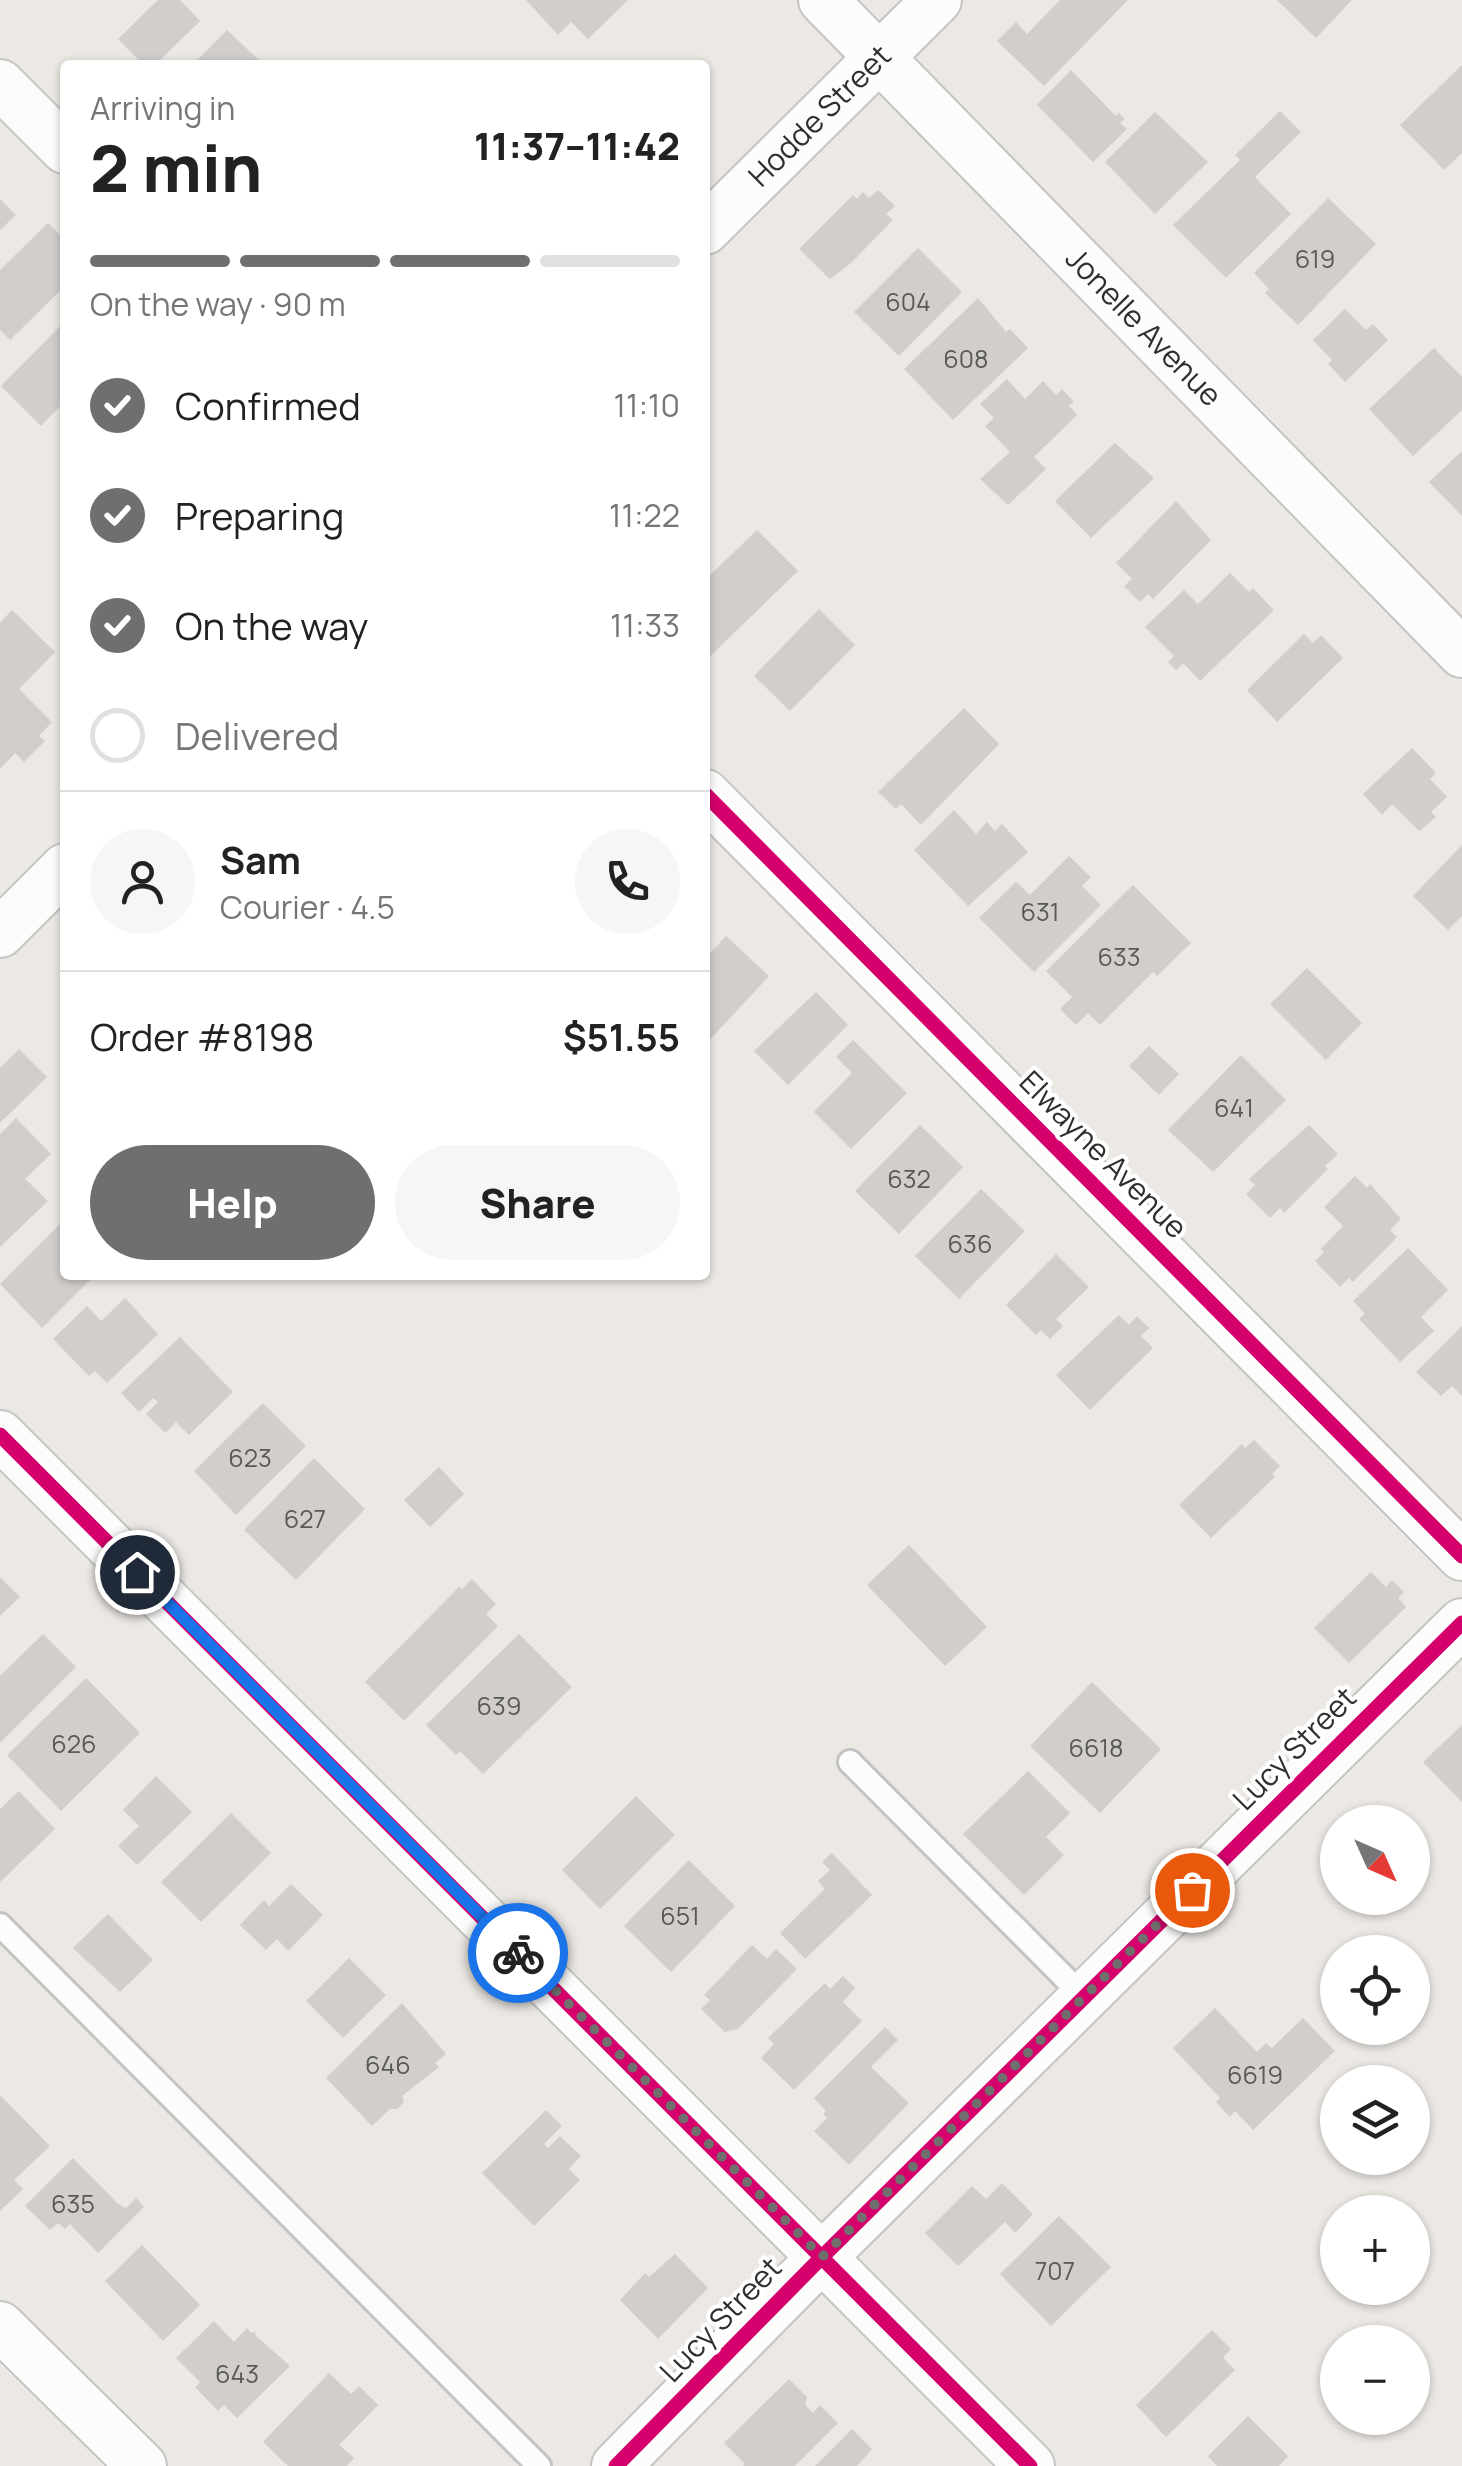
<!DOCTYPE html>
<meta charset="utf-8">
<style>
:root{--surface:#fff;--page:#f6f6f6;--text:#222;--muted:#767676;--line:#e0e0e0;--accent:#706f6e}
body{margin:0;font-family:Manrope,sans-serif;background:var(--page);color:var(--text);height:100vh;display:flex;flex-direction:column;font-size:38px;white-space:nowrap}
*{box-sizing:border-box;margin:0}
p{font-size:32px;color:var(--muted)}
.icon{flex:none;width:55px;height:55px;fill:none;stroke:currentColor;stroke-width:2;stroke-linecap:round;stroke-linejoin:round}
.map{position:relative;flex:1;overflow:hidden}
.details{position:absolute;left:60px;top:60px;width:650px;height:1220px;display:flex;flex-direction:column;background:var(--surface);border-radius:10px;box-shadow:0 2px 8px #0004}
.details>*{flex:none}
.needle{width:65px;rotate:135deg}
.buttons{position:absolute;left:1320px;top:1805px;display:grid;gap:20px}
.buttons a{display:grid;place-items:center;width:110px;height:110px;border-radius:50%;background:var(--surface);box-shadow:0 2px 8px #0004;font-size:50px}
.pin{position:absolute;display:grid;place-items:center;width:85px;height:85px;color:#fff;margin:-42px;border:5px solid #fff;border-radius:50%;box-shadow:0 2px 10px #0007}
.courier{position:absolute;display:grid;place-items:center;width:100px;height:100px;margin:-50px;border:8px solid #1a73e8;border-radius:50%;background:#fff;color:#222;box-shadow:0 2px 12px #0007}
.overview em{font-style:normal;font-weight:800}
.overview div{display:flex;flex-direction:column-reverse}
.overview{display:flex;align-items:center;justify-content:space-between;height:170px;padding:0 30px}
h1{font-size:65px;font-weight:800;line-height:75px}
.bar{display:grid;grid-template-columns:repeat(4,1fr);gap:15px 10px;align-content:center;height:120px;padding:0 30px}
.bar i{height:12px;border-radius:8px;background:var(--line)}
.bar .active{background:var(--accent)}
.bar p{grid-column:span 4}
.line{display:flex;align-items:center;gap:25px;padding:0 30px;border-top:2px solid var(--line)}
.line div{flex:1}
.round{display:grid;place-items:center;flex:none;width:105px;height:105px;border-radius:52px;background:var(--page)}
ol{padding:0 30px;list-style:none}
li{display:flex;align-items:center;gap:30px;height:110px}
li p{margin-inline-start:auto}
li .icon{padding:10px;border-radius:50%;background:var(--accent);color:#fff;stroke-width:4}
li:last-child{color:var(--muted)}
li i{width:55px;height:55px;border:5px solid var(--line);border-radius:50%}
.button{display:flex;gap:20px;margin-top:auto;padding:20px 30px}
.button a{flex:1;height:115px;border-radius:60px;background:var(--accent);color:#fff;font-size:40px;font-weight:800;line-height:115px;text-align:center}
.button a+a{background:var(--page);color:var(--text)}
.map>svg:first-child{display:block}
.building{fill:#d1cecb}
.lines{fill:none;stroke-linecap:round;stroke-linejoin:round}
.lane-casing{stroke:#c5c4c5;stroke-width:28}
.street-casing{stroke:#c5c4c5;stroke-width:52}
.lane{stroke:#fcfcfb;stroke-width:22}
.street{stroke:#fcfcfb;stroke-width:48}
.cycleway-casing{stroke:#fff;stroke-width:21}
.cycleway{stroke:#d6006c;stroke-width:15}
.done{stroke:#706f6e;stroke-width:10;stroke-dasharray:0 18}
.route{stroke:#1a73e8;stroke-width:12}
.labels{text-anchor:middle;stroke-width:8;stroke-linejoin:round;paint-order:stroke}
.number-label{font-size:25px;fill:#585857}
.street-label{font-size:30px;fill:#2e2e2e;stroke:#fff}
</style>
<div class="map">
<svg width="1462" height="2466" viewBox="0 0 1462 2466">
<rect width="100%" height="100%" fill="#ece8e4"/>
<g class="building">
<polygon points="158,0 180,0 200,21 155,65 144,65 118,39"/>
<polygon points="526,0 628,0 588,39 571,22 558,35"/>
<polygon points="1060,0 1128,0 1044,86 997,41 1016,22 1027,34"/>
<polygon points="1277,0 1352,0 1316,38"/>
<polygon points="227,30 259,60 254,65 192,65"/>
<polygon points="1462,65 1462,153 1444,170 1400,125"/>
<polygon points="1071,70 1116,116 1119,113 1125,119 1120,123 1127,129 1093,162 1037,105"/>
<polygon points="1280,111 1301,132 1255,177 1291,214 1226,278 1173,225 1240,160 1235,155"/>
<polygon points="1155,112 1208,162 1155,214 1105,162"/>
<polygon points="878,190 895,206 886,214 893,220 851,263 830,279 799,249 853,195 857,199 863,192 869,198"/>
<polygon points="1328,198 1376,244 1298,325 1265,293 1269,289 1254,273"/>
<polygon points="0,199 16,215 0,230"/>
<polygon points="48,223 65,240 65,286 10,340 0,330 0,270"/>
<polygon points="918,248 962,292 899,356 854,312"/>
<polygon points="978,298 1006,332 1010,329 1028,348 953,420 904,369"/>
<polygon points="1345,309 1366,330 1373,324 1388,340 1345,382 1328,364 1332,360 1313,340"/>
<polygon points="65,321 65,401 41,426 1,386"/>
<polygon points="1434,348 1462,377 1462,410 1413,456 1369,409"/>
<polygon points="1007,379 1025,399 1043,381 1056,395 1062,389 1074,402 1069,406 1077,415 1034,457 1046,469 1008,505 980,479 1010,452 985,426 994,418 980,404"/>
<polygon points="1115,443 1154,478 1091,538 1055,501"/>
<polygon points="1462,451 1462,516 1429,482"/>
<polygon points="1176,501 1211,540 1153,599 1148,594 1140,602 1124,586 1132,579 1116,563"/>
<polygon points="757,530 798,571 705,661 705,580"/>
<polygon points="1230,573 1249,592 1253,588 1274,610 1200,681 1183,663 1176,670 1168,662 1174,656 1145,627 1184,590 1198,604"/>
<polygon points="819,609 855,645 790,711 754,676"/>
<polygon points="12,610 55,652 19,689 52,722 39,736 45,741 24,762 15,753 0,769 0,623"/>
<polygon points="1304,634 1313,643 1321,635 1343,658 1277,722 1247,690"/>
<polygon points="964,708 999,744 921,825 901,804 896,809 878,792"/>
<polygon points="1412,748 1436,773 1430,779 1447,797 1431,812 1436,817 1419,831 1392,804 1382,815 1363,794"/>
<polygon points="954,810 976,834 987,822 995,831 1002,824 1028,852 968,906 914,850"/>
<polygon points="1462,845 1462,916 1448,930 1413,896"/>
<polygon points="1069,856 1091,877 1082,886 1101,905 1034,972 979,918 1016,882 1030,895"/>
<polygon points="1133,885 1191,943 1157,976 1153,972 1100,1025 1088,1013 1076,1025 1060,1009 1072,997 1046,971"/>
<polygon points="726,936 769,976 705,1045 705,959"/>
<polygon points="1307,968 1362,1023 1326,1060 1270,1004"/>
<polygon points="816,992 848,1025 788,1085 754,1051"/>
<polygon points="853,1040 907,1093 851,1149 814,1112 852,1073 836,1057"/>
<polygon points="1149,1046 1179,1074 1159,1095 1129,1066"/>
<polygon points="19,1049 47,1077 0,1123 0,1068"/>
<polygon points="1241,1055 1286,1100 1213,1172 1168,1130"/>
<polygon points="16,1118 51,1154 25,1179 48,1201 0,1247 0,1134"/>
<polygon points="920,1125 963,1167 899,1234 855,1191"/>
<polygon points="1309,1125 1338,1154 1325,1166 1328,1169 1284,1213 1280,1208 1270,1218 1246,1194 1255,1185 1249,1179"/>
<polygon points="1355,1176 1367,1188 1370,1184 1401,1219 1390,1230 1397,1237 1353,1282 1349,1278 1340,1287 1315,1261 1324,1252 1321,1249 1343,1226 1324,1207"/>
<polygon points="981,1189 1025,1231 959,1299 915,1256"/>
<polygon points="65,1219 65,1275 84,1275 90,1280 42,1328 0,1284"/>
<polygon points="1408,1248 1448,1290 1421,1317 1434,1331 1400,1362 1359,1319 1365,1314 1353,1301"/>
<polygon points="1056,1254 1089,1287 1056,1319 1063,1326 1050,1339 1041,1330 1036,1335 1006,1305"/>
<polygon points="125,1298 158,1334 107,1383 95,1371 89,1376 53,1339 87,1306 101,1321"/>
<polygon points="1119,1315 1129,1325 1137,1316 1149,1328 1141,1336 1153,1348 1090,1410 1056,1375"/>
<polygon points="1462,1326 1462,1396 1452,1386 1441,1396 1416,1372"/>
<polygon points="180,1337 233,1392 189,1435 176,1422 165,1433 146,1414 158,1402 153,1398 139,1412 121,1393"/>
<polygon points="263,1403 306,1446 236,1515 194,1471"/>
<polygon points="1254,1440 1280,1466 1272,1474 1275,1477 1211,1538 1179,1505 1242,1444 1245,1448"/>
<polygon points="314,1458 365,1509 296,1580 244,1530"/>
<polygon points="439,1467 464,1494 430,1527 404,1500"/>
<polygon points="909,1545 987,1627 945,1666 867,1585"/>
<polygon points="1371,1572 1386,1587 1392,1580 1404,1592 1398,1598 1406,1607 1349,1663 1314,1628"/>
<polygon points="0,1577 20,1597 0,1616"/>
<polygon points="472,1579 496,1604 486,1614 498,1626 404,1721 365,1682 459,1587 462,1589"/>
<polygon points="43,1634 76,1667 0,1743 0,1676"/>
<polygon points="519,1634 572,1687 483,1774 460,1751 456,1755 426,1725"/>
<polygon points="86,1678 140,1733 61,1811 7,1755"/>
<polygon points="1092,1682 1161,1749 1100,1813 1030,1746"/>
<polygon points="1462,1725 1462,1802 1423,1762"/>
<polygon points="1028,1771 1070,1813 1046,1837 1064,1855 1024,1895 963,1834"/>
<polygon points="156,1776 192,1812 137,1865 118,1846 139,1826 123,1810"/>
<polygon points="19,1791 55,1829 0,1882 0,1809"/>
<polygon points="636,1796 675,1835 600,1909 562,1870"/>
<polygon points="231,1813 271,1853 201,1922 161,1882"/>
<polygon points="832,1853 872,1895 805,1959 780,1933 825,1889 818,1881 830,1870 822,1862"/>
<polygon points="689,1860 735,1906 671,1972 624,1926"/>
<polygon points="291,1884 323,1915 288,1951 277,1939 266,1950 240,1925 264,1900 269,1906"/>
<polygon points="108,1914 153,1960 120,1992 73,1948"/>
<polygon points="752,1945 767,1959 776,1949 797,1969 738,2029 725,2032 701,2009 710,2000 704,1995"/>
<polygon points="349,1958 386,1995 343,2038 306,2001"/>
<polygon points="843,1976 855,1988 843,2002 862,2021 794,2090 761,2058 774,2044 768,2038 825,1983 830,1989"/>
<polygon points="402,2003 446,2054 435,2063 439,2067 402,2096 404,2102 397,2109 390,2109 372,2126 326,2078"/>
<polygon points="1215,2008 1257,2052 1266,2043 1272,2048 1303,2018 1335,2051 1253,2130 1235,2111 1230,2117 1216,2102 1220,2098 1173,2048"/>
<polygon points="885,2027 898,2040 871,2067 909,2103 849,2165 814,2131 827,2118 823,2114 826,2111 814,2098"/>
<polygon points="0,2095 50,2146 14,2180 23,2189 0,2211"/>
<polygon points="546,2110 562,2126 544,2144 548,2148 560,2136 581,2156 569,2169 580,2180 534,2226 482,2173"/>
<polygon points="73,2158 117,2203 126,2208 136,2198 144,2207 98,2253 70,2224 65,2229 58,2223 50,2230 25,2206"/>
<polygon points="1002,2183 1033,2214 1015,2233 1005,2222 958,2266 925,2233 972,2186 986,2199"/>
<polygon points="1059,2216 1111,2267 1051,2326 1000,2274"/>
<polygon points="142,2245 200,2305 163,2341 105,2281"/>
<polygon points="675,2254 708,2288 658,2339 620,2300 645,2273 649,2277"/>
<polygon points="214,2321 234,2342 247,2328 252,2333 255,2331 256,2336 290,2366 237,2418 224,2405 218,2411 195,2387 200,2382 176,2358"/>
<polygon points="1212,2330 1231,2349 1223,2358 1235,2370 1166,2437 1136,2405"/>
<polygon points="329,2373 351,2394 359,2386 378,2405 339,2445 354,2458 347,2466 288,2466 263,2442"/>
<polygon points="789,2379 807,2397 805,2405 813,2413 820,2405 838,2423 795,2466 743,2466 745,2464 724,2443"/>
<polygon points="1248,2416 1288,2456 1279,2466 1217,2466 1208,2456"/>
<polygon points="852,2429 872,2449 857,2466 815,2466"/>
</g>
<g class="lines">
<g class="lane-casing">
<g id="lane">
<polyline points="850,1762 1084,1997"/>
<polyline points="0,1925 539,2466"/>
</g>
</g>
<g class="street-casing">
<g id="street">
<path id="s1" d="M823 0 1462 653"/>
<polyline points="0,84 65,149"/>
<path id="s2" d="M705 230 937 0"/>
<polyline points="705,794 1462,1556"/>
<polyline points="0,933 65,868"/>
<polyline points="0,1435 1030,2466"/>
<polyline points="0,2326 142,2466"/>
<polyline points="616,2466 822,2257 1462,1623"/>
</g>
</g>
<use href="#lane" class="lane"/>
<use href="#street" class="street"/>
<g class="cycleway-casing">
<g id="cycleway">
<polyline points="705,794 1462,1556"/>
<polyline points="0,1435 1030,2466"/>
<polyline points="616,2466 822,2257 1462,1623"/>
</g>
</g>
<use href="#cycleway" class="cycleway"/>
</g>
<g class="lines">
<polyline class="done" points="518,1953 822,2257 1192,1890"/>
<polyline class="route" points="137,1572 518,1953"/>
</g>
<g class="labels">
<g class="number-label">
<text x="1315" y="268">619</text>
<text x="908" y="311">604</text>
<text x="966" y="368">608</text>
<text x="1040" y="921">631</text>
<text x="1119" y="966">633</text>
<text x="1234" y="1117">641</text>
<text x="909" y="1188">632</text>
<text x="970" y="1253">636</text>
<text x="250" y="1467">623</text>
<text x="305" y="1528">627</text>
<text x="499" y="1715">639</text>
<text x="74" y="1753">626</text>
<text x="1096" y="1757">6618</text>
<text x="680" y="1925">651</text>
<text x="388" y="2074">646</text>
<text x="1255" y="2084">6619</text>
<text x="73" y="2213">635</text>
<text x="1055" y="2280">707</text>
<text x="237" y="2383">643</text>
</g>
<g class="street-label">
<text dy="10" stroke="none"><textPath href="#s2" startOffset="162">Hodde Street</textPath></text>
<text dy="10" stroke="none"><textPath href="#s1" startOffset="458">Jonelle Avenue</textPath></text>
<text transform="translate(1103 1155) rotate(45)" y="10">Elwayne Avenue</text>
<text transform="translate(1295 1749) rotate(-45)" y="10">Lucy Street</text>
<text transform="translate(721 2320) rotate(-46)" y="10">Lucy Street</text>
</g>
</g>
</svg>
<div class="buttons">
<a><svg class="needle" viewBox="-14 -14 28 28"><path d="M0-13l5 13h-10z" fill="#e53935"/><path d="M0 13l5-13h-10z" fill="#767676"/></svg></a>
<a><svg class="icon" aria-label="locate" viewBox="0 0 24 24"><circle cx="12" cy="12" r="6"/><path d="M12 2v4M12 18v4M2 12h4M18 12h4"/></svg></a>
<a><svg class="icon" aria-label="layers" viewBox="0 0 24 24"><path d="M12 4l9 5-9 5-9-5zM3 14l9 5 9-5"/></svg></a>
<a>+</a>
<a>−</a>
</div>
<div class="pin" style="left:1192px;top:1890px;background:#ea580c"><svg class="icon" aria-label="bag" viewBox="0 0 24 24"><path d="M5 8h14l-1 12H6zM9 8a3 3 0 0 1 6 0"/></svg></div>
<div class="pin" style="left:137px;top:1572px;background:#1f2937"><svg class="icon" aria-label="home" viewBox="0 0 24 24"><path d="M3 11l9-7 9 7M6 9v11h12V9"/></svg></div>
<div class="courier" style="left:518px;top:1953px"><svg class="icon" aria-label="bike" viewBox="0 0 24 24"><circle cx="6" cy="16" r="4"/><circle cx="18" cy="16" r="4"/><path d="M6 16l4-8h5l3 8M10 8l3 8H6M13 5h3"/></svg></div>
<section class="details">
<div class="overview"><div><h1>2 min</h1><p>Arriving in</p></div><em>11:37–11:42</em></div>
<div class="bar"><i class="active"></i><i class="active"></i><i class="active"></i><i></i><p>On the way · 90 m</p></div>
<ol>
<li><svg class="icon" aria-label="check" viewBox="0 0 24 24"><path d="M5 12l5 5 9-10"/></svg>Confirmed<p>11:10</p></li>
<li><svg class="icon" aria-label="check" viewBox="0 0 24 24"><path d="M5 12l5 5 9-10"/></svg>Preparing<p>11:22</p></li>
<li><svg class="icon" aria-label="check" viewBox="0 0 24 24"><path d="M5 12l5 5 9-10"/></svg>On the way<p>11:33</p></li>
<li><i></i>Delivered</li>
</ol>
<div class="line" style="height:180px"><a class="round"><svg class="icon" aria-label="person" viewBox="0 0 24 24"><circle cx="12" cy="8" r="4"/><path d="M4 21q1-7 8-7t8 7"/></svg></a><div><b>Sam</b><p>Courier · 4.5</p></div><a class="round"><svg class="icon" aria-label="phone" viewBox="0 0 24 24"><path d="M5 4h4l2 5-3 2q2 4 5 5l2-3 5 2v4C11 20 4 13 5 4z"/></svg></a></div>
<div class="line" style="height:130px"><div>Order #8198</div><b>$51.55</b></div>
<div class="button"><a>Help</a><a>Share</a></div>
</section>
</div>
